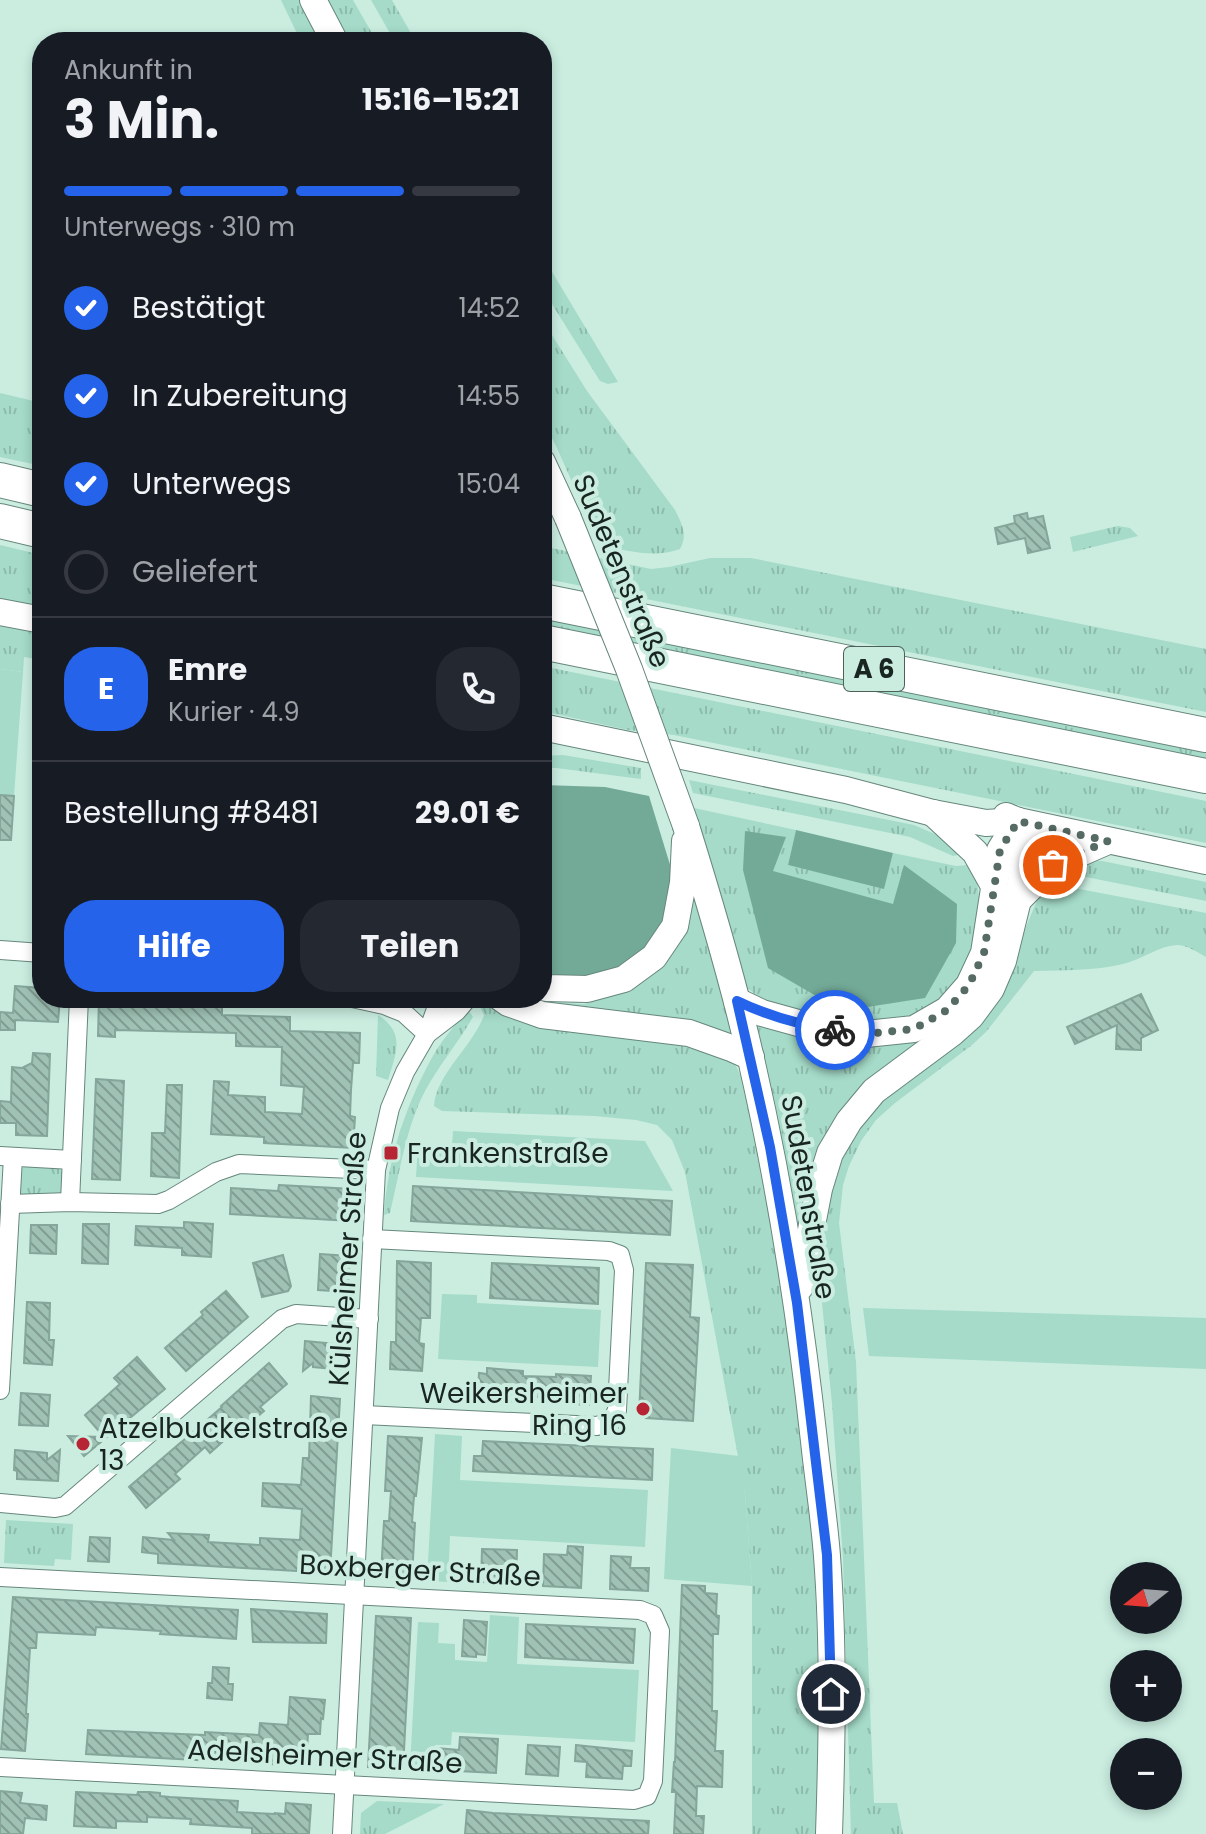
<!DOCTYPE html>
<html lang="de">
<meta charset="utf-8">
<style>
:root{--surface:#171b24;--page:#242831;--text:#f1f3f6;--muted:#9ea1a6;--line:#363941;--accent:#2563eb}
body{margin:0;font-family:Poppins,sans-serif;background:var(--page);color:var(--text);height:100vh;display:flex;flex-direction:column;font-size:30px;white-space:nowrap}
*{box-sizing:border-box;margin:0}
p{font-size:26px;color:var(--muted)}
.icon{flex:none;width:44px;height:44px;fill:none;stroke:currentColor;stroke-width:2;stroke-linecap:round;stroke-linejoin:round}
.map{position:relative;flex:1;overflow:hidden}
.drawer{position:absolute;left:32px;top:32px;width:520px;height:976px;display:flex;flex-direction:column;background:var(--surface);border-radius:32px;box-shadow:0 4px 12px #0003}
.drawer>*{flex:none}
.needle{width:52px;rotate:253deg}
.fabs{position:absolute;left:1110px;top:1562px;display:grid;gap:16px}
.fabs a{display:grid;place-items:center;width:72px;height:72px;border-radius:50%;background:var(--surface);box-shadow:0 4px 12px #0003;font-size:40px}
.pin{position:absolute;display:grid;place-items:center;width:68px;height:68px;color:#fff;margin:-34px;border:4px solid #fff;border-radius:50%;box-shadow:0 2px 8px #0007}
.courier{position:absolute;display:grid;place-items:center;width:80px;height:80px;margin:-40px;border:6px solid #2563eb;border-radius:50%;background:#fff;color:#222;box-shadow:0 2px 10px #0007}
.head em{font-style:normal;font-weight:700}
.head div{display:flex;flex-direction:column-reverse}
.head{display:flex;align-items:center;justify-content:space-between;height:136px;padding:0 32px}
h1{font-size:52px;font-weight:700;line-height:60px}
.bar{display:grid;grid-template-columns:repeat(4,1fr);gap:12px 8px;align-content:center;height:96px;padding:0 32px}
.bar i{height:10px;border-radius:6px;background:var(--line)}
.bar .active{background:var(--accent)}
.bar p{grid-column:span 4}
.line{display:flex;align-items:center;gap:20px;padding:0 32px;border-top:2px solid var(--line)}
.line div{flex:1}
.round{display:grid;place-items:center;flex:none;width:84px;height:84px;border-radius:32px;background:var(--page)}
ol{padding:0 32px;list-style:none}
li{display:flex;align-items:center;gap:24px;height:88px}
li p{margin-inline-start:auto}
li .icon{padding:8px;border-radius:50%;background:var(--accent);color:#fff;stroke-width:4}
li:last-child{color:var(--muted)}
li i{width:44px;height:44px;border:4px solid var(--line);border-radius:50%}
.cta{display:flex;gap:16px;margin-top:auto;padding:16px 32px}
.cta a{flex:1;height:92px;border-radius:32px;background:var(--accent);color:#fff;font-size:32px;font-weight:700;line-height:92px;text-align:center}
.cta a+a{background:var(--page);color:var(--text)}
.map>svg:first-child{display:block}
.grass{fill:url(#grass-tufts)}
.green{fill:#a5dbc8}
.water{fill:#73aa97}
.building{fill:url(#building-back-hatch);stroke:#85a69a;stroke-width:2}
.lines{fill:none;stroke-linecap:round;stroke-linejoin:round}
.minor-casing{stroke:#67877c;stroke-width:20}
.secondary-casing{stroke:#67877c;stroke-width:28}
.motorway-casing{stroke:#67877c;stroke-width:36}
.minor{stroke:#fff;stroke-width:18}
.secondary{stroke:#fff;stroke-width:26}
.motorway{stroke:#fff;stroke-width:34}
.secondary-bridge-casing{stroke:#67877c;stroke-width:28;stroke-linecap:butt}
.secondary-bridge{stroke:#fff;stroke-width:26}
.done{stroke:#566b64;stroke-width:8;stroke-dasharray:0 14.4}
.route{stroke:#2563eb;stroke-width:10}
.poi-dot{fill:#b72535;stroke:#caede0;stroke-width:3}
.labels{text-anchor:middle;stroke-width:8;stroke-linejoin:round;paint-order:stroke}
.shield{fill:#caede0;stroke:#4d615a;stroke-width:2}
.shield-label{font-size:26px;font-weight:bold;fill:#182521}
.street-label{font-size:28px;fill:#182521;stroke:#caede0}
.poi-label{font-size:28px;fill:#182521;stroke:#caede0;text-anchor:start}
</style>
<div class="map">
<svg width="1206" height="1834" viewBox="0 0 1206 1834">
<defs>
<pattern id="grass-tufts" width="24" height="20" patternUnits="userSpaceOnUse" patternTransform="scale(2)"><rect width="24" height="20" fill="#a5dbc8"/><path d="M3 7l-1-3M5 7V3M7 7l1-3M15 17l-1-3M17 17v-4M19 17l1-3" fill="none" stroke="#8dbcac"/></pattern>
<pattern id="building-back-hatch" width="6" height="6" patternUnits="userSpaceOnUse" patternTransform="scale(2)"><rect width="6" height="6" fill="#9fc2b5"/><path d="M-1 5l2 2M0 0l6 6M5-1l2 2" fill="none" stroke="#819d93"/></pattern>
</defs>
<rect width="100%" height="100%" fill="#caede0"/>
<g class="grass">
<polygon points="281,0 299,0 321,42 301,42"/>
<polygon points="326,0 353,0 377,42 348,42"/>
<polygon points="371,0 392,0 416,42 395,42"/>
<polygon points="542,255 618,382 608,384 600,381 542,288"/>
<path d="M542 319 587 391 675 510C682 524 688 535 680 549 654 559 627 550 601 546L598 541 557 448 542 419Z"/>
<polygon points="0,393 42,403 42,466 0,457"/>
<polygon points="1118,526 1130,528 1138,536 1073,552 1070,537"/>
<polygon points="0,545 42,555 42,660 24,657 23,672 0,669"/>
<polygon points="542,546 651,569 669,567 710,558 751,558 1206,649 1206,712 542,578"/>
<polygon points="542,618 1206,753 1206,760 542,625"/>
<polygon points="542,666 1206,801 1206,843 674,735 628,730 542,711"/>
<polygon points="563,755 641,768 641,779 556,768 542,768 542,756"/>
<polygon points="689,780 914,825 951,841 962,854 953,856 910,837 693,793"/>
<polygon points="694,808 796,830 788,865 884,888 893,853 956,866 969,865 977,881 981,913 970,968 929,1012 869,1028 770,1007 743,984"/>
<polygon points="1086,860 1102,861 1206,882 1206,901 1076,875 1067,868"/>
<path d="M1051 878 1074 888 1206 913V957C1197 952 1187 945 1177 945 1158 946 1141 960 1123 964 1094 971 1063 970 1034 971L986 1032 972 1045 895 1103 876 1120 861 1141 849 1166 843 1185 839 1223 856 1362 874 1803H897L903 1834H851L843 1559 832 1404 817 1252 826 1194 858 1122 1002 985 1040 893Z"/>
<polygon points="689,896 696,900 733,1037 517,998 540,998 552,1002 584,1004 616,994"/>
<polygon points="973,1004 866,1082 800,1243 752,1019 853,1042"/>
<path d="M479 1005H489L518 1019 691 1042 726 1056 736 1066 746 1087C770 1214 796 1341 808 1470 818 1591 820 1713 816 1834H752V1586L745 1494 685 1172 672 1140 657 1125 636 1120 595 1116 442 1111 434 1106C436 1074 474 1045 484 1015Z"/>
<path d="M468 1009 473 1017C458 1043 439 1065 425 1091 405 1130 400 1172 390 1213L384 1215C388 1156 407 1100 437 1049 446 1035 458 1022 468 1009Z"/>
<path d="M378 1015C406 1033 396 1053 388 1080L376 1076Z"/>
<polygon points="25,1166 55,1166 62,1171 62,1195 20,1194 20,1170"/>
<polygon points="6,1520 73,1524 71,1560 55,1559 54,1566 4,1563"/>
<polygon points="377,1801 444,1804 385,1834 360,1834 361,1813"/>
</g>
<g class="green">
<polygon points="0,669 23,672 14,796 0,795"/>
<polygon points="453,1131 645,1141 673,1191 416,1177 418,1144 452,1146"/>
<polygon points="442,1294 477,1295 477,1303 601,1310 598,1367 438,1359"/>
<polygon points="863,1308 1206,1318 1206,1369 869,1356"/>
<polygon points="435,1434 462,1436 460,1480 648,1490 645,1547 450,1536 448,1582 427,1581"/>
<polygon points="671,1448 739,1456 745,1494 752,1586 664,1579"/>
<polygon points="490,1615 519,1617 517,1664 639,1670 635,1742 452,1732 451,1745 435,1745 433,1767 410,1766 418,1622 439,1623 438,1643 455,1644 455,1660 487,1662"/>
</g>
<g class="water">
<polygon points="542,785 605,787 649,796 671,868 671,901 656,938 628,966 591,979 562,978 542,974"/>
<polygon points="796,830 893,853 884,889 788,865"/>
<polygon points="745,831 786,837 773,871 893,904 904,865 957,904 956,943 925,998 842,1011 768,968 743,870"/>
</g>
<g class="building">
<polygon points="1027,513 1028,519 1043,516 1050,548 1028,553 1025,538 998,544 995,528 1015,523 1014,516"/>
<polygon points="0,795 14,796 11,840 0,840"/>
<polygon points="15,986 42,988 42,998 60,998 58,1022 15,1020 15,1030 0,1030 0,1012 13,1013"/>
<polygon points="1141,994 1158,1030 1141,1038 1141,1050 1116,1049 1117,1025 1075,1044 1067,1027"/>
<polygon points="99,998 155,998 154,1005 222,1007 222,1015 290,1017 290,1031 360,1033 359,1063 353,1063 351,1090 350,1116 355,1117 353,1148 264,1143 264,1137 211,1134 214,1081 229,1082 228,1095 265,1097 265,1112 302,1114 304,1087 281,1085 282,1047 236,1046 236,1033 115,1030 115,1037 98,1036"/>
<polygon points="33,1053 50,1054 47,1136 16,1135 16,1123 0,1123 0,1101 11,1102 12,1067 22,1068 32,1063"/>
<polygon points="96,1079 124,1081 120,1180 92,1179"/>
<polygon points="167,1085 182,1085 179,1178 151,1176 152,1133 165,1133"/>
<polygon points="279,1185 353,1189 351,1221 230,1214 231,1188 278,1191"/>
<polygon points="413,1186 672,1201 670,1235 411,1221"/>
<polygon points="184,1222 213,1224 211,1257 182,1255 182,1248 135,1245 136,1226 184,1228"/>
<polygon points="83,1224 109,1224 108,1264 82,1263"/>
<polygon points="31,1225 57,1225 56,1254 30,1253"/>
<polygon points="320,1254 350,1256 348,1292 318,1290"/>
<polygon points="283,1255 291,1286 288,1291 262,1297 253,1263"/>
<polygon points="397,1261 431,1263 430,1318 421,1318 419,1343 424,1344 422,1371 390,1369 391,1342 396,1342"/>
<polygon points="492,1263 599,1268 598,1304 490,1298"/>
<polygon points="646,1263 693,1265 690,1317 699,1318 693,1421 646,1418 646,1415 639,1415"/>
<polygon points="226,1291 248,1317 186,1371 165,1348 203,1315 201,1312"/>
<polygon points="27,1302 50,1303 49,1340 54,1340 52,1365 24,1363"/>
<polygon points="305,1341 336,1344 333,1369 313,1367 313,1363 303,1371"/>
<polygon points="137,1357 165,1389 84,1456 68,1436 104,1437 85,1415 120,1384 114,1378"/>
<polygon points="269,1363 287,1384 260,1407 264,1411 242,1430 239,1427 210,1453 205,1447 175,1474 180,1479 146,1508 129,1487 222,1407 221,1406"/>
<polygon points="487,1368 523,1371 523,1376 556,1377 556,1374 591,1376 589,1405 555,1403 555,1398 521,1396 521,1402 485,1400 485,1394 478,1394 479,1373 487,1374"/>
<polygon points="21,1393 50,1395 48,1426 19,1425"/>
<polygon points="311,1396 340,1399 330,1573 158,1563 158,1554 142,1552 143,1537 174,1540 168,1533 209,1535 208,1542 260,1545 260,1538 300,1540 302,1509 262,1506 263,1483 301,1485 303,1458 309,1458"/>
<polygon points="388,1436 422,1438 416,1496 414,1496 412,1522 415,1523 412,1577 381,1575 384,1521 389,1521 391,1491 385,1491"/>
<polygon points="483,1441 653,1449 652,1480 473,1471 474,1456 482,1456"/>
<polygon points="15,1450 47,1453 47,1460 60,1450 58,1481 17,1479 17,1471 14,1470"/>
<polygon points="90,1537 110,1538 109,1562 88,1561"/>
<polygon points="568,1546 583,1547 581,1588 543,1586 544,1554 567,1555"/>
<polygon points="482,1549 517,1550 516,1583 481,1582"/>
<polygon points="611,1556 631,1557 630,1568 649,1568 648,1591 610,1589"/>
<polygon points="682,1585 705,1586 705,1593 717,1594 716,1615 719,1616 718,1634 713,1634 712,1711 717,1711 715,1751 723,1751 722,1787 697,1786 696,1816 704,1816 703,1834 674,1834 676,1792 672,1792 674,1762 675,1762"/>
<polygon points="13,1597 238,1610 236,1639 160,1634 161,1631 96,1627 95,1635 37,1632 36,1648 30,1648 26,1714 28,1714 25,1751 1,1749"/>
<polygon points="251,1609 327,1614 326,1643 253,1642"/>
<polygon points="376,1616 411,1618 403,1769 368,1767"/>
<polygon points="464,1620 487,1622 485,1655 476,1654 476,1657 462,1656"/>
<polygon points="526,1624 635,1629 633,1663 525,1657"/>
<polygon points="213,1667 229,1668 228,1684 233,1684 232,1700 207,1698 208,1683 212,1683"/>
<polygon points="290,1697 325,1700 323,1719 321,1718 320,1734 308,1734 306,1766 86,1754 88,1730 205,1735 205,1732 259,1735 260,1723 288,1725"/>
<polygon points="460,1737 498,1739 496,1773 458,1771 458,1764 436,1763 437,1748 459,1750"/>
<polygon points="528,1745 560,1747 558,1776 526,1774"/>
<polygon points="576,1745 632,1751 631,1766 623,1766 622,1779 586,1777 587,1762 575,1761"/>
<polygon points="0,1791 22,1793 20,1803 47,1806 46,1820 25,1818 23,1834 0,1834"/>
<polygon points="76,1792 137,1795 138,1792 149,1792 160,1793 160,1796 170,1797 238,1801 237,1812 275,1814 275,1813 285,1814 286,1803 311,1805 309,1834 252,1834 252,1828 190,1824 191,1819 147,1817 147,1822 116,1821 116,1828 74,1826"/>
<polygon points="467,1810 493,1813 649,1821 648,1834 465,1834"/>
</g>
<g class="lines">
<g class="minor-casing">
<g id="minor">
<polyline points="0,950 42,953"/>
<polyline points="352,998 384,1005 404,1013 427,1034"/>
<polyline points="427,1034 457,1011 468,998"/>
<polyline points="0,1156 72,1160"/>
<polyline points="70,1202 79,998"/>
<polyline points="10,1204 70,1202 158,1204 169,1200 216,1172 239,1164 376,1170"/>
<polyline points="0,1390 13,1157"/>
<polyline points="364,1415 597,1426 612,1421 617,1410 624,1270 620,1255 609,1251 372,1239"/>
<polyline points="0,1503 55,1508 65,1506 282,1319 296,1314 369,1319"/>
<polyline points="0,1577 640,1610 653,1615 660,1631 653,1781 647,1796 634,1800 0,1767"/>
<polyline points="342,1834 376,1170 390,1108 405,1072 427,1034 440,998"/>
</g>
</g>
<g class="secondary-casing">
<g id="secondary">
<polyline points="313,0 335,42"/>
<polyline points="542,462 568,518"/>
<polyline points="0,612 42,620"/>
<polyline points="542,727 846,790 933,813 986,823 1018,821"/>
<polyline points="933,813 975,852 994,886"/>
<polyline points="1006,816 1018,821 1206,861"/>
<path d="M686 826C710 903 733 980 751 1059 780 1185 800 1313 814 1441 818 1479 824 1517 827 1556 834 1648 832 1742 829 1834"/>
<polyline points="1018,900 1053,865 1108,841"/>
<polyline points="542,987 546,988 587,989 624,979 654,957 675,926 683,883 685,841"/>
<polyline points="501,998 508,1003 542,1015 689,1033 731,1048 751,1057"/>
<polyline points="737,1001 762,1013 809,1026 866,1034 914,1029 947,1010 969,985 984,953 1000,850 1018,821"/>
<polyline points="800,1287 819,1189 830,1153 849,1121 874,1091 952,1033 971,1016 991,989 1003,961 1018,900 1025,855 1018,821"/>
</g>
</g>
<g class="motorway-casing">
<g id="motorway">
<polyline points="0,480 42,490"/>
<polyline points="0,521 42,531"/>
<polyline points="542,601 1206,735"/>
<polyline points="542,642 1206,776"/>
</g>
</g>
<use href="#minor" class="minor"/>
<use href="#secondary" class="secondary"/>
<use href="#motorway" class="motorway"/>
<g class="secondary-bridge-casing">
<polyline id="secondary-bridge" points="568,518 629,669 686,826"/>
</g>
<use href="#secondary-bridge" class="secondary-bridge"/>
</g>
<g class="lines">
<polyline class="done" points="835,1030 866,1034 914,1029 947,1010 969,985 984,953 1000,850 1018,821 1108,841 1053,865"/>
<path class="route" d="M831 1694 827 1555 797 1303 770 1147 737 1001C768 1016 800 1025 835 1030"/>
</g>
<g class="poi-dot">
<rect x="383" y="1145" width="16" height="16" rx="4"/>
<circle cx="643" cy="1409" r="8"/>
<circle cx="83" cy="1444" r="8"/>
</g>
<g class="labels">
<rect class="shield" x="844" y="647" width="60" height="44" rx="6"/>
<g class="shield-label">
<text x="874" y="678">A 6</text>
</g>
<g class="street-label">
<text transform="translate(622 571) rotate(67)" y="10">Sudetenstraße</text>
<text transform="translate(809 1197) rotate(80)" y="10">Sudetenstraße</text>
<text transform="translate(347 1259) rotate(-86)" y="10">Külsheimer Straße</text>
<text transform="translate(420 1570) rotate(3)" y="10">Boxberger Straße</text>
<text transform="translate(325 1756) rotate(3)" y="10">Adelsheimer Straße</text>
</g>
<g class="poi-label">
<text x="407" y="1163">Frankenstraße</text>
<text x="627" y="1403" text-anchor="end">Weikersheimer<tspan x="627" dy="32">Ring 16</tspan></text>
<text x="99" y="1438">Atzelbuckelstraße<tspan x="99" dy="32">13</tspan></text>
</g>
</g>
</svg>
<div class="fabs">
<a><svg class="needle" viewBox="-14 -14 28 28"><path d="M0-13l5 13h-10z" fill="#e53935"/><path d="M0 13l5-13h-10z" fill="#9ea1a6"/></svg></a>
<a>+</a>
<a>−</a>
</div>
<div class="pin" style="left:1053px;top:865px;background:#ea580c"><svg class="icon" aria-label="bag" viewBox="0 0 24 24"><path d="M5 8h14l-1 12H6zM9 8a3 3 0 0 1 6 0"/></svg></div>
<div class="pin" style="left:831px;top:1694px;background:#1f2937"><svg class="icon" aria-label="home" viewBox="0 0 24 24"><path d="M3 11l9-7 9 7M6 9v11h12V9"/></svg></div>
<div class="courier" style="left:835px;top:1030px"><svg class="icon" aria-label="bike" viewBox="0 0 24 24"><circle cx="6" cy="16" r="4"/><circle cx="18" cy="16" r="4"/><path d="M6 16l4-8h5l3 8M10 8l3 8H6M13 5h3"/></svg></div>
<section class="drawer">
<div class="head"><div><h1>3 Min.</h1><p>Ankunft in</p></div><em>15:16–15:21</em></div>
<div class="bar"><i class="active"></i><i class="active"></i><i class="active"></i><i></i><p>Unterwegs · 310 m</p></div>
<ol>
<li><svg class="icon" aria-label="check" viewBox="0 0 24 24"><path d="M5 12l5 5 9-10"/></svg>Bestätigt<p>14:52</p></li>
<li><svg class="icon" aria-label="check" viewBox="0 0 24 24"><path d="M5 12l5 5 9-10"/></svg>In Zubereitung<p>14:55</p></li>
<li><svg class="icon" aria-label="check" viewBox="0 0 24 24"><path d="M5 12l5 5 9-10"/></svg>Unterwegs<p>15:04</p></li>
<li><i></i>Geliefert</li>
</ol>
<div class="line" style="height:144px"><b class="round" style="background:var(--accent);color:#fff">E</b><div><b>Emre</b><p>Kurier · 4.9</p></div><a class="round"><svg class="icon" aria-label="phone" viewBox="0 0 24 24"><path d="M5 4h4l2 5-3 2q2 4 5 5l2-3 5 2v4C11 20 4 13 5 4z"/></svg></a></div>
<div class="line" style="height:104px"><div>Bestellung #8481</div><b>29.01 €</b></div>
<div class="cta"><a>Hilfe</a><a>Teilen</a></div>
</section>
</div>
